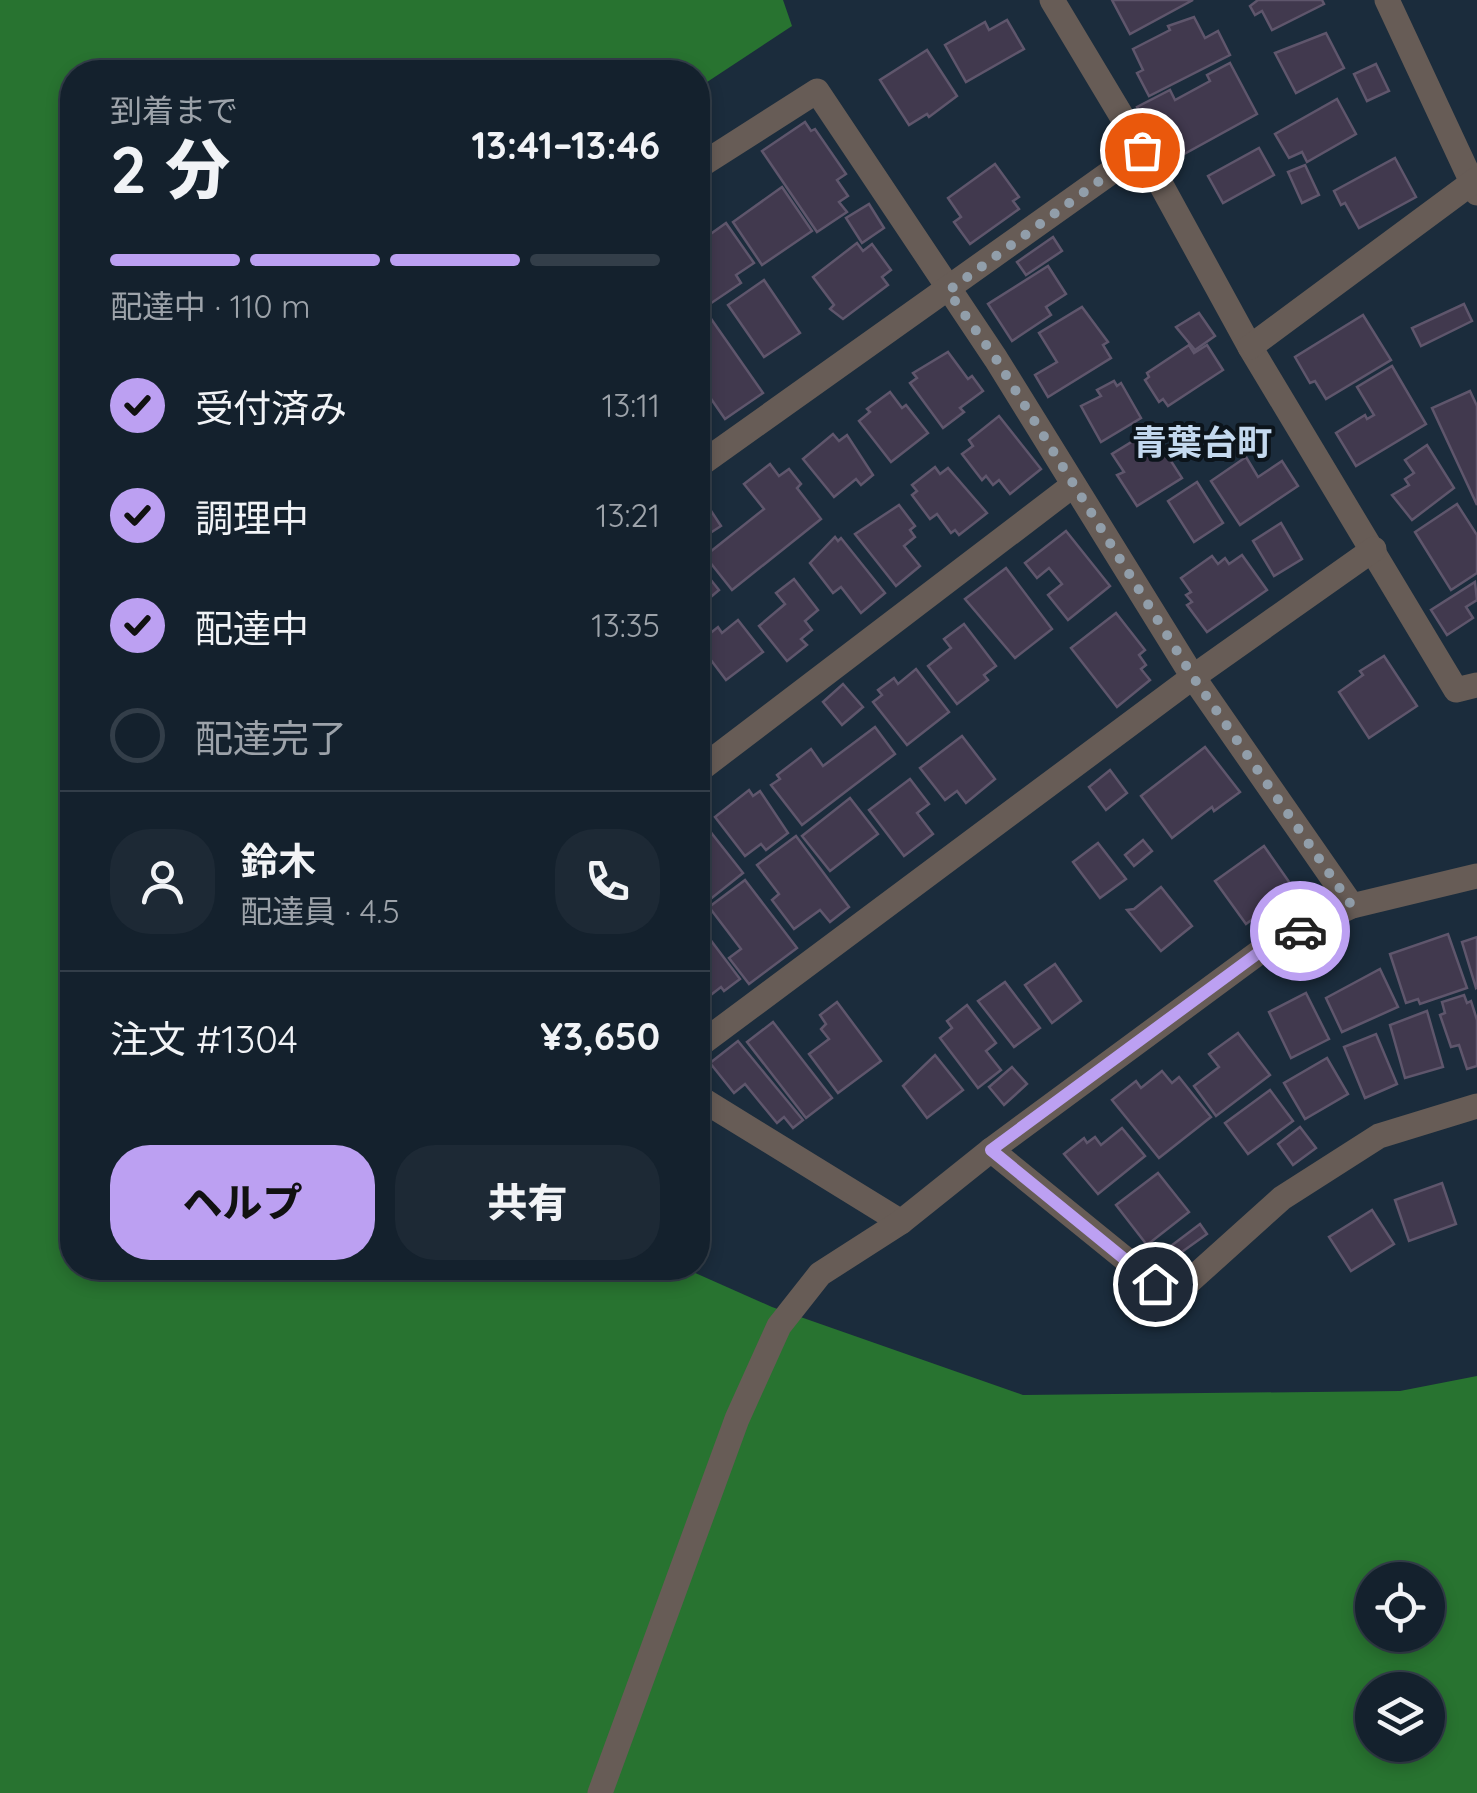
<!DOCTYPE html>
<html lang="ja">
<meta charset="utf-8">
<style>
:root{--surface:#14212d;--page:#1d2935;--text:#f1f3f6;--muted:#9da3aa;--line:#333e49;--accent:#bca0f2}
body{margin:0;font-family:Quicksand,"Noto Sans JP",sans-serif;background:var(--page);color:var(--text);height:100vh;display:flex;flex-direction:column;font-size:38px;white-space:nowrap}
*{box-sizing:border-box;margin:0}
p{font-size:32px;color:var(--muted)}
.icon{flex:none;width:55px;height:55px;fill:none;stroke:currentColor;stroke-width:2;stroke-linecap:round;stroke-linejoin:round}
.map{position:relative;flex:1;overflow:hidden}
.details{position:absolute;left:60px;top:60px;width:650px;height:1220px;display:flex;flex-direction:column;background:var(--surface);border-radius:40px;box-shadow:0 5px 15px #0003,0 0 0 2px var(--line)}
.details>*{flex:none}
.controls{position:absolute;left:1355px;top:1562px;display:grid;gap:20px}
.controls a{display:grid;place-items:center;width:90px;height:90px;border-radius:50%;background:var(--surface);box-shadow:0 5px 15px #0003,0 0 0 2px var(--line);font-size:50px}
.pin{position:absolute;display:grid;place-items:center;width:85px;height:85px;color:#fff;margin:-42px;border:5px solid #fff;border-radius:50%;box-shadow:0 2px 10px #0007}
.courier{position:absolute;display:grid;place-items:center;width:100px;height:100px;margin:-50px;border:8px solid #bca0f2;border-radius:50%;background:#fff;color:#222;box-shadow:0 2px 12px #0007}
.head em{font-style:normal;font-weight:800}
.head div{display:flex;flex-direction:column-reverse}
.head{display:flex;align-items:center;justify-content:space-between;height:170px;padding:0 50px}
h1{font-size:65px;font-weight:800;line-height:75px}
.bar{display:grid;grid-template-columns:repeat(4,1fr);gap:15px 10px;align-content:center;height:120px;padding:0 50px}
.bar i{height:12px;border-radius:8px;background:var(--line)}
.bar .selected{background:var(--accent)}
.bar p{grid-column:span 4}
.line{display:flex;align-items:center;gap:25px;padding:0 50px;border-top:2px solid var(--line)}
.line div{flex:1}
.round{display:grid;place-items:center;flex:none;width:105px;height:105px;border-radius:40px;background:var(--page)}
ol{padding:0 50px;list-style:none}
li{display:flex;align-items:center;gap:30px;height:110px}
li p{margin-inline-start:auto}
li .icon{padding:10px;border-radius:50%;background:var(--accent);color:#111;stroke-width:4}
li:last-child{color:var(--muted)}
li i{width:55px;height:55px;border:5px solid var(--line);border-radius:50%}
.primary-button{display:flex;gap:20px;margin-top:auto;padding:20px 50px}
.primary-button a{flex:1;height:115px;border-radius:40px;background:var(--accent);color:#111;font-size:40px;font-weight:800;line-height:115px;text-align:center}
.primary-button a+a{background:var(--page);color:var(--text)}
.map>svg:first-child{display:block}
.forest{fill:#287330;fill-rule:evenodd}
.building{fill:#41394e;stroke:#5f566c;stroke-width:2.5}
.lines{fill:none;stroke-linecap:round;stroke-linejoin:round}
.street{stroke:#675c56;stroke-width:25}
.done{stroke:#919eaa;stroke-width:10;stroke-dasharray:0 18}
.route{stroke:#bca0f2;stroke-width:12}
.labels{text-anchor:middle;stroke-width:8;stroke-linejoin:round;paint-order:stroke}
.quarter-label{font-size:35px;font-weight:bold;fill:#c4d9ef;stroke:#0c141b}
</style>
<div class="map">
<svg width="1477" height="1793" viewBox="0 0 1477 1793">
<rect width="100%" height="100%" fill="#1b2c3c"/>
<path class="forest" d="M0 0H783L792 26 698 88V72H72V1268H684L772 1307 1023 1395 1400 1391 1477 1376V1793H0ZM1372 1580H1428V1635H1372ZM1372 1690H1428V1745H1372Z"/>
<g class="building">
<polygon points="1112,0 1193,0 1130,34"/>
<polygon points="1322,0 1324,4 1272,30 1262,11 1255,15 1250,6 1258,0"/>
<polygon points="1194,17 1205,38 1218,31 1230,55 1149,96 1137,73 1143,70 1133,49 1170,30 1168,26"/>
<polygon points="1007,20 1024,49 966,82 945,45 985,22 989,30"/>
<polygon points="1326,33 1344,68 1296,93 1275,53"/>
<polygon points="927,50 957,96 929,117 927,114 909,125 880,80"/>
<polygon points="1230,63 1257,114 1175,159 1159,129 1151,133 1137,107 1170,90 1175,100 1210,81 1207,75"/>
<polygon points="1376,64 1389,91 1367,101 1354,74"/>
<polygon points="1337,99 1356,134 1307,162 1302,152 1289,158 1275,134"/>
<polygon points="805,122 811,131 815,129 846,174 837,180 848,196 839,202 847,212 817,232 762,151"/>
<polygon points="1259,148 1274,175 1223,203 1208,176"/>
<polygon points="1395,158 1416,197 1359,228 1345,203 1341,205 1334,191"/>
<polygon points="995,164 1019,197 1013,201 1019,209 970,244 954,222 961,217 948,198"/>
<polygon points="1305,165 1319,195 1302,203 1288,172"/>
<polygon points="782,187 812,231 762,265 733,222"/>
<polygon points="869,204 884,228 862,243 846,218"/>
<polygon points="726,223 754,263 736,275 741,283 698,312 698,243"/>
<polygon points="1053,237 1062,251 1026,275 1017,262"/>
<polygon points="857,243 863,251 872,244 891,270 882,277 888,285 843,319 830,309 834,305 813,277"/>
<polygon points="1048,266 1066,294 1046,307 1051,315 1012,341 988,304"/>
<polygon points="764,280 800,333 764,357 728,305"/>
<polygon points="1464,304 1472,321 1421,346 1412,328"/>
<polygon points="1082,307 1108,342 1103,345 1111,358 1048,397 1035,375 1057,362 1039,333"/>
<polygon points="707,313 763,393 725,419 698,380 698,320"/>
<polygon points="1199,313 1215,336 1195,350 1176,327"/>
<polygon points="1363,315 1391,360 1326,399 1315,381 1310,383 1295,357"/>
<polygon points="1189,345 1194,353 1207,345 1223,370 1168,406 1163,399 1159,402 1145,380 1149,377 1147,373"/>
<polygon points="948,352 968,379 972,376 983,391 960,408 964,412 943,428 910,383 917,378 913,373"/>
<polygon points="1392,366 1426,424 1356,466 1336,433 1365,415 1367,419 1374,415 1357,387"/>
<polygon points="1114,381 1117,386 1121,383 1141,418 1101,442 1081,406 1101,396 1097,390"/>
<polygon points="1470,391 1477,406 1477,505 1432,408"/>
<polygon points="890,392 902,408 906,405 928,433 891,462 859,421 870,412 867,409"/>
<polygon points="999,416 1041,469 1010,494 999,480 993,485 986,476 982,480 962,454 973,446 969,440"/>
<polygon points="1151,430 1182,478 1137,506 1117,475 1124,472 1112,454"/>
<polygon points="833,434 839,441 847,435 873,475 861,485 856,479 834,497 803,459"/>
<polygon points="1427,445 1454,488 1412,520 1392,495 1409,485 1405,479 1414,473 1405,460"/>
<polygon points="1246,457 1258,477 1282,461 1298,486 1240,525 1211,481"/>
<polygon points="770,464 779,476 789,469 801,484 797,488 821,519 732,590 705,556 764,509 744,484"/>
<polygon points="935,467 940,474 948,468 987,513 959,535 955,530 951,533 937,514 930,519 912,495 917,491 912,485"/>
<polygon points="1197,482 1223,523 1194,542 1168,501"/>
<polygon points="698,491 721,526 698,541"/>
<polygon points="1457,504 1477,535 1477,573 1451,590 1415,532"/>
<polygon points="899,505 915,526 910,530 915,537 904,546 920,566 896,586 855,534"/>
<polygon points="1281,523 1302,559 1274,576 1253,541"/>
<polygon points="1066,531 1110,586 1068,620 1048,595 1062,584 1049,568 1037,578 1025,563"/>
<polygon points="835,537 838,541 841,538 885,593 861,613 841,587 833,593 810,563"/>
<polygon points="1242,555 1267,590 1207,632 1187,605 1192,602 1186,595 1191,592 1181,578 1212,556 1218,564 1225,558 1229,564"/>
<polygon points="698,564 719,590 706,601 701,595 698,597"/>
<polygon points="1006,568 1052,629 1015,658 965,599"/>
<polygon points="794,579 818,610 805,621 812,630 801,639 807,645 787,661 759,626 785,604 776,593"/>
<polygon points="1475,582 1477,600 1466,607 1473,618 1447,635 1431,610"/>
<polygon points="1116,613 1145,650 1139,655 1146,665 1141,669 1150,680 1117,707 1071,648"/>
<polygon points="738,620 763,652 726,680 698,643 718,627 722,633"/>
<polygon points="964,624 996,666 984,675 988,680 957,704 928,666 951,648 944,639"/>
<polygon points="1384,656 1417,706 1369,738 1339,692 1363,675 1360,671"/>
<polygon points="916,669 949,712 907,745 873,702 882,695 878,690 894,678 898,684"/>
<polygon points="843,684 863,707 842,725 823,702"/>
<polygon points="875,727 895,754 802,825 771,785 780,779 777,775 811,749 823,766"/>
<polygon points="962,736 995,779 966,803 957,791 945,800 920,768"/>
<polygon points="1205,747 1240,792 1214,811 1212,807 1172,838 1141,796"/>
<polygon points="1110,770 1127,793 1106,810 1089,787"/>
<polygon points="910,779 929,804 917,813 933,834 904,856 869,810"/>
<polygon points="749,790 753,796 760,791 788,833 766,850 761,844 745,856 715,817"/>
<polygon points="850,798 878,834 830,871 802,836"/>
<polygon points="698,816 743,873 698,909"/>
<polygon points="796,836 849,907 830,922 820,910 794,929 772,900 779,894 757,865"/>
<polygon points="1143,840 1152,851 1134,866 1125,855"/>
<polygon points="1098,843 1126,879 1100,898 1073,862"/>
<polygon points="1264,846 1294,889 1246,924 1215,881"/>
<polygon points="745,880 797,948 749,984 729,958 741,949 709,907"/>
<polygon points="1161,887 1192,926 1161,951 1127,910 1134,909"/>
<polygon points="700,926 740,979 724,991 721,987 698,1005"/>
<polygon points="1448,934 1467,988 1420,1004 1418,999 1406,1003 1390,954"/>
<polygon points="1477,937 1477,987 1476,988 1462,942"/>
<polygon points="1055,964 1081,1001 1052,1023 1025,985"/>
<polygon points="1380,969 1398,1007 1342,1032 1326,998"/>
<polygon points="1005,982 1040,1028 1014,1047 978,1001"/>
<polygon points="1306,993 1329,1039 1291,1058 1269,1012"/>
<polygon points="1464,995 1467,1003 1471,1001 1477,1020 1477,1066 1467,1069 1459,1045 1451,1047 1440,1015 1445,1013 1442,1002"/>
<polygon points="837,1002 881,1061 838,1093 809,1054 829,1039 821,1029 826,1024 820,1015"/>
<polygon points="967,1005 996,1043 986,1051 1001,1070 978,1088 940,1038 952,1028 947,1021"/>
<polygon points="1427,1011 1443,1067 1405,1078 1390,1025"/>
<polygon points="773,1022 832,1098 806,1118 747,1042"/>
<polygon points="1238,1033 1270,1075 1216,1116 1194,1086 1219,1067 1209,1054"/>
<polygon points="1376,1034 1397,1084 1365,1098 1344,1047"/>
<polygon points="738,1041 803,1120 793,1128 784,1117 777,1123 745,1084 734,1093 710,1063"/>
<polygon points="935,1055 963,1090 927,1118 903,1086"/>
<polygon points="1327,1058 1348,1094 1305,1119 1284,1083"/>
<polygon points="1012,1067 1027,1084 1004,1105 989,1087"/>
<polygon points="1162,1071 1172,1083 1179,1077 1211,1117 1159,1158 1112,1100 1136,1081 1141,1088"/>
<polygon points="1270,1090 1293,1121 1248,1154 1225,1123"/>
<polygon points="1300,1127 1316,1148 1293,1165 1278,1144"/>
<polygon points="1122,1128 1145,1156 1098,1194 1064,1154 1084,1138 1087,1143 1095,1137 1101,1145"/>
<polygon points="1158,1173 1189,1212 1147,1245 1116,1205"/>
<polygon points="1442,1183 1456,1224 1409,1241 1395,1200"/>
<polygon points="1372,1210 1394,1244 1351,1271 1329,1237"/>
<polygon points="1200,1224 1207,1234 1165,1264 1159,1255"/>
</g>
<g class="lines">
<g class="street">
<polyline points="1052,0 1142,150 1250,347 1456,690 1477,685"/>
<polyline points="1387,0 1477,193"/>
<polyline points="698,167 817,91 996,359 1193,677 1352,906"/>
<polyline points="1250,347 1477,179"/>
<polyline points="698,466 1142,150"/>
<polyline points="698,771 1072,486"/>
<polyline points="698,1046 1193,677 1374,549"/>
<polyline points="698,1097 901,1222"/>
<polyline points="991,1150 1172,1297 1282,1198 1379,1136 1477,1106"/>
<polyline points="600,1793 737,1419 779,1326 820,1274 901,1222 991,1150 1269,945 1352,906 1477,876"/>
</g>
</g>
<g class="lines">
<polyline class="done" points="1142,150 948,291 996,359 1193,677 1352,906 1300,931"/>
<polyline class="route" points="1155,1284 991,1150 1269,945 1300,931"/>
</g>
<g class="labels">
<g class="quarter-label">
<text x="1202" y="455">青葉台町</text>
</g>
</g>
</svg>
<div class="controls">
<a><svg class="icon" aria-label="locate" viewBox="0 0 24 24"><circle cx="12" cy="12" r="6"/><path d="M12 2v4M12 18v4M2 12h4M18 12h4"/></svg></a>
<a><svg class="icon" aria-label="layers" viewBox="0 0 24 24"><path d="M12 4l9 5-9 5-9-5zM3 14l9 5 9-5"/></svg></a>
</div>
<div class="pin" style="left:1142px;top:150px;background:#ea580c"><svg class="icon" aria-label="bag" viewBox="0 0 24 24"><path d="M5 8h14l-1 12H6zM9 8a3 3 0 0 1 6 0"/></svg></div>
<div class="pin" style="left:1155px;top:1284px;background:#1f2937"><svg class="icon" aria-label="home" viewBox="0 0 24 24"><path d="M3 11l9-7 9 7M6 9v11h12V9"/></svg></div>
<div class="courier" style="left:1300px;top:931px"><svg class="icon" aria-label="car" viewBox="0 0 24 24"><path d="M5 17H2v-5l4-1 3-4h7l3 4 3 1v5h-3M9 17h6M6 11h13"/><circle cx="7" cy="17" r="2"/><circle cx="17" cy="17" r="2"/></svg></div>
<section class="details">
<div class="head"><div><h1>2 分</h1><p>到着まで</p></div><em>13:41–13:46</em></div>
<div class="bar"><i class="selected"></i><i class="selected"></i><i class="selected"></i><i></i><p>配達中 · 110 m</p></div>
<ol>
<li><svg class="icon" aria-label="check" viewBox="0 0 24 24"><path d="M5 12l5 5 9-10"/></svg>受付済み<p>13:11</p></li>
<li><svg class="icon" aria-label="check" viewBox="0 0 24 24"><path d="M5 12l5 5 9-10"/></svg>調理中<p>13:21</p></li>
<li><svg class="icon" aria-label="check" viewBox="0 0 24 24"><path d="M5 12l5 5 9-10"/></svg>配達中<p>13:35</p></li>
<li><i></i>配達完了</li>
</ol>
<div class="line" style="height:180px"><a class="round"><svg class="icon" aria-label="person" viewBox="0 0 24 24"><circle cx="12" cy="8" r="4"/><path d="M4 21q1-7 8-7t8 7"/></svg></a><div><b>鈴木</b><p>配達員 · 4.5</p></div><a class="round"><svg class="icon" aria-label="phone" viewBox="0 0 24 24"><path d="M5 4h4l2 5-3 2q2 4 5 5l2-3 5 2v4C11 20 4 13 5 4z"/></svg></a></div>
<div class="line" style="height:130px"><div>注文 #1304</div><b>¥3,650</b></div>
<div class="primary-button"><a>ヘルプ</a><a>共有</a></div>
</section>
</div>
